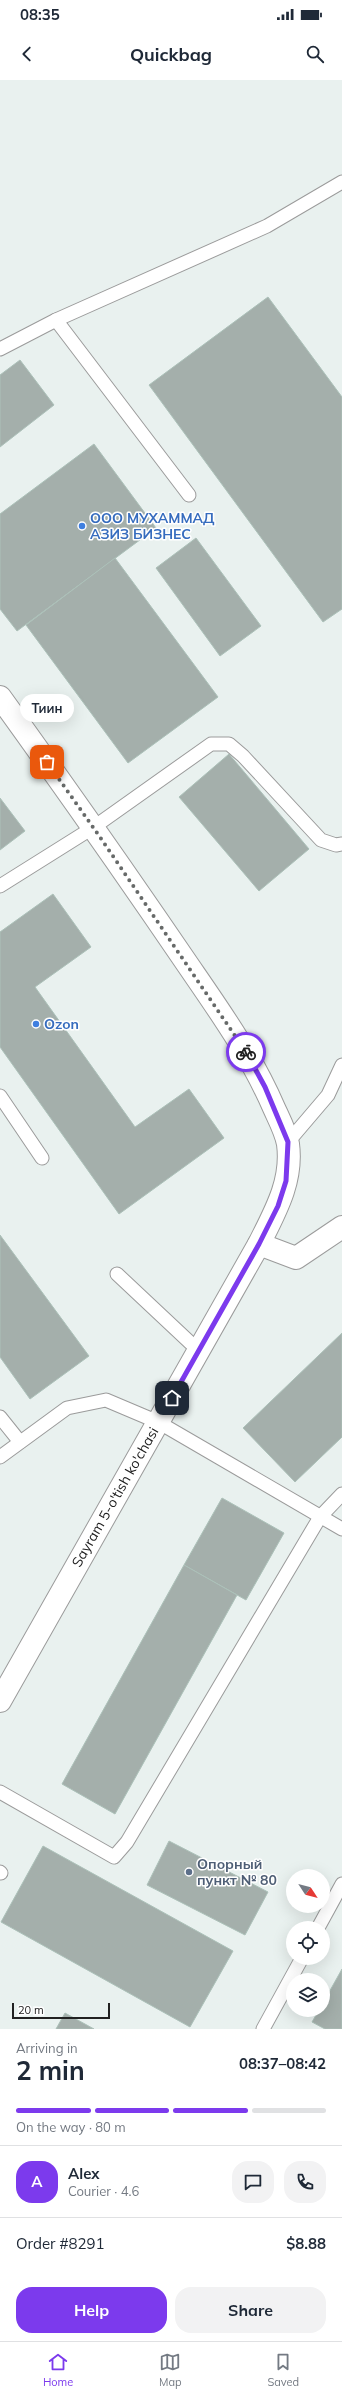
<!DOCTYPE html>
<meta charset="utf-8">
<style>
:root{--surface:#fff;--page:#f2f2f3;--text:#1f2937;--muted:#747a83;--line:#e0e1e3;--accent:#7c3aed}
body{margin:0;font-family:Mulish,sans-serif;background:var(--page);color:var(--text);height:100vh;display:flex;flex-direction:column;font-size:15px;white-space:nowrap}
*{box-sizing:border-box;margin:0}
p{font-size:13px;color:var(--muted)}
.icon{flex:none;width:22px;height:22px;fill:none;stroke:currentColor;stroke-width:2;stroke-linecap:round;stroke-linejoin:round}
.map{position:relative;height:1949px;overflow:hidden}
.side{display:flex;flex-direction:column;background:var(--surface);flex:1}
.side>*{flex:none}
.needle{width:26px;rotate:126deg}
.fabs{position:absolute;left:286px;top:1789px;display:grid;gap:8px}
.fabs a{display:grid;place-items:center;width:44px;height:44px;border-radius:50%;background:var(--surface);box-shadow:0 4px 16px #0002;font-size:20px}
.scale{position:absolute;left:12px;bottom:10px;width:98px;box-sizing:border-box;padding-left:4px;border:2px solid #212121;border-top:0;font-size:11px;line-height:14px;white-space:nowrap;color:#212121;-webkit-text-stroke:3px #fff;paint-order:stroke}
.pin{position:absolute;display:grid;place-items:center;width:34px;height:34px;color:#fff;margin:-17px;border-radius:8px;box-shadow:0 2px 6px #0006}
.courier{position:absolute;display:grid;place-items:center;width:40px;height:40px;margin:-20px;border:3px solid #7c3aed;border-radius:50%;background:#fff;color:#222;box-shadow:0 1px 5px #0007}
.bubble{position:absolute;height:28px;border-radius:14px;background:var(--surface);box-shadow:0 4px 16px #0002;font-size:13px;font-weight:700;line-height:28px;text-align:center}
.head em{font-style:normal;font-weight:700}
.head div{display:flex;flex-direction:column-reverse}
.head{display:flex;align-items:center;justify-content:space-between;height:68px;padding:0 16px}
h1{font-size:26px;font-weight:700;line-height:30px}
.bar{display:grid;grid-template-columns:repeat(4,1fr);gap:6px 4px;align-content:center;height:48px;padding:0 16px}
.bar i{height:5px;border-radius:3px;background:var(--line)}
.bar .active{background:var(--accent)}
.bar p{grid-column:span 4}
.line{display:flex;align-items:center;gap:10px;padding:0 16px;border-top:1px solid var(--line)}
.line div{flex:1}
.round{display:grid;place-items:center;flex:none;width:42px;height:42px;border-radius:16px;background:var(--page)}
.cta{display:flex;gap:8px;margin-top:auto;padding:8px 16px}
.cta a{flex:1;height:46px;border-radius:16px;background:var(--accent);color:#fff;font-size:16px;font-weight:700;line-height:46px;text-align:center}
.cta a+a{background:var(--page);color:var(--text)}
.status{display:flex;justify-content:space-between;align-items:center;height:28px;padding:0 20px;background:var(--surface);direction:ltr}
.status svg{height:11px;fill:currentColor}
header{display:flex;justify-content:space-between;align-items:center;height:52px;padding:0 16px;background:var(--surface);font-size:18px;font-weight:700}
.tab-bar{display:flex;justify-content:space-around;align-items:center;height:56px;border-top:1px solid var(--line);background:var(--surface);font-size:11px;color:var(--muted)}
.tab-bar a{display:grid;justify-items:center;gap:2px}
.tab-bar .active{color:var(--accent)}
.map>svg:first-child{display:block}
.building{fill:#a4afab;stroke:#acc1b9}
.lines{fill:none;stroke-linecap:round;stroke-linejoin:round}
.service-casing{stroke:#9b9b9b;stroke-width:15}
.minor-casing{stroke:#9b9b9b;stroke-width:24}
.tertiary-casing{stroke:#9b9b9b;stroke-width:24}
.service{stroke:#fff;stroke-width:13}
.minor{stroke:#fff;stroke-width:22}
.tertiary{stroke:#fff;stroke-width:22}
.done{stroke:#676a69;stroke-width:4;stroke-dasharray:0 7.2}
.route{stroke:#7c3aed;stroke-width:5}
.shop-dot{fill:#3f7fe0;stroke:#fff;stroke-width:1.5}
.service-dot{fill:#5c6f8a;stroke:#fff;stroke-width:1.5}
.labels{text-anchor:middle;stroke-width:3;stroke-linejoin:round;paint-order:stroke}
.shop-label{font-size:14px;font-weight:bold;fill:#366cbe;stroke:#fff;text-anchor:start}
.street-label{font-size:14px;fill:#212121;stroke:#fff}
.service-label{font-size:14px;font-weight:bold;fill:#4e5e75;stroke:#fff;text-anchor:start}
</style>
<div class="status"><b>08:35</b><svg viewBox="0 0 49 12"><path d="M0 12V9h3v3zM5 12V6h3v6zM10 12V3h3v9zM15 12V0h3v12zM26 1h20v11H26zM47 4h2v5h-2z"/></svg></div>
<header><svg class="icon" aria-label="back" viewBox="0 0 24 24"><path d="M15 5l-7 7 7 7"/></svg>Quickbag<svg class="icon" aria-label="search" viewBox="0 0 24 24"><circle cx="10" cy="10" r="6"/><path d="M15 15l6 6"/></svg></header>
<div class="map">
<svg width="342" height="1949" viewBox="0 0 342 1949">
<rect width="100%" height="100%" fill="#e9f1ef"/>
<g class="building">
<polygon points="268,217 342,317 342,529 323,542 149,305"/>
<polygon points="20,280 54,325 0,367 0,295"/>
<polygon points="94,364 156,448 17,551 0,529 0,434"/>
<polygon points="196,458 261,546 220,576 156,488"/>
<polygon points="115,478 218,617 128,683 26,545"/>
<polygon points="229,674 309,769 259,811 179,717"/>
<polygon points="0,718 25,751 0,770"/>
<polygon points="53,814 91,867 35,907 135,1047 189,1009 224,1058 119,1134 0,967 0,852"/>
<polygon points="0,1155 89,1276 30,1319 0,1277"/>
<polygon points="342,1253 342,1357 295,1402 243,1348"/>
<polygon points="222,1418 284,1453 246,1520 184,1485"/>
<polygon points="184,1485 237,1515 115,1734 62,1704"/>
<polygon points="169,1761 268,1812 245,1855 147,1805"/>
<polygon points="43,1766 233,1871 190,1947 1,1842"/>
<polygon points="342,1889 342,1949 325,1949 312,1942 319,1930 323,1930 323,1923"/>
<polygon points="65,1933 94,1949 56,1949"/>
</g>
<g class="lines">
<g class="service-casing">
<g id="service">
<polyline points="56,240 189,415"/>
<polyline points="0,269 56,240 267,146 342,102"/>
<polyline points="0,806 94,747 211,664 229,664 243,676 321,760 336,765 342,764"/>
<polyline points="0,1016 42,1078"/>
<polyline points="288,1062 328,1015 342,985"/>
<polyline points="117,1194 199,1271"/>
<polyline points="0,1337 20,1362"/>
<polyline points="0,1377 67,1328 106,1320 158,1342 342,1449"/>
<polyline points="0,1712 114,1777 127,1762 320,1437 342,1414"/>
<polyline points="0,1792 1,1793"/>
<polyline points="318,1848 342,1804"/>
<polyline points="263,1949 302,1878"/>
</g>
</g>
<g class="minor-casing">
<polyline id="minor" points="259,1164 296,1178 342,1147"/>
</g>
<g class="tertiary-casing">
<path id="tertiary" d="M0 617C65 707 128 797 190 888 221 933 252 977 274 1028 279 1039 286 1052 288 1064 293 1101 275 1132 259 1164L0 1621"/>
</g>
<use href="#service" class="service"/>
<use href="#minor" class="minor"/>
<use href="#tertiary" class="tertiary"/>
</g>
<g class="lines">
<polyline class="done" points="47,682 102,760 246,972"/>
<polyline class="route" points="172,1318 259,1164 278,1126 286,1101 288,1062 265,1007 246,972"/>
</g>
<g class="shop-dot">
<circle cx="82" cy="446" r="4"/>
<circle cx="36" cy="944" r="4"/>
</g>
<circle class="service-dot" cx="189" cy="1792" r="4"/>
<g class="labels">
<g class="shop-label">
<text x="90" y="443">ООО МУХАММАД<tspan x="90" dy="16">АЗИЗ БИЗНЕС</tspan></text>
<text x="44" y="949">Ozon</text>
</g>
<g class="street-label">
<text transform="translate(115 1417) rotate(-60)" y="5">Sayram 5-o'tish ko'chasi</text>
</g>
<g class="service-label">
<text x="197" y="1789">Опорный<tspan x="197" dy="16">пункт № 80</tspan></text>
</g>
</g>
</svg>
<div class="fabs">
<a><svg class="needle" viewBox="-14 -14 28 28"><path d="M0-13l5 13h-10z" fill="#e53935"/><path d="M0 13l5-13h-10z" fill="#747a83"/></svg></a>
<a><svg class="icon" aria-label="locate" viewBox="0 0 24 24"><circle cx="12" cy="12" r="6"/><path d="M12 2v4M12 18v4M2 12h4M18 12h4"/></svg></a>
<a><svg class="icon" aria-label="layers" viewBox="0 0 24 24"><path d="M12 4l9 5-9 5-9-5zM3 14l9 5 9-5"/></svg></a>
</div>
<div class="scale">20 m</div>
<div class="pin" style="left:47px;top:682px;background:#ea580c"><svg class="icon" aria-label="bag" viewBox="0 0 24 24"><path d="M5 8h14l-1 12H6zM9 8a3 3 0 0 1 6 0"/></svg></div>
<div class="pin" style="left:172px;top:1318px;background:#1f2937"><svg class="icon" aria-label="home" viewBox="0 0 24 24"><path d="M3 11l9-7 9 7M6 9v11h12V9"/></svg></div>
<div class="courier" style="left:246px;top:972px"><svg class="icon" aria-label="bike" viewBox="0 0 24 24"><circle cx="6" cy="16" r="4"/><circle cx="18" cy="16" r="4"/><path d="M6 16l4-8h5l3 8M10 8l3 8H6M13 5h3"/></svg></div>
<div class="bubble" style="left:20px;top:614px;width:54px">Тиин</div>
</div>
<section class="side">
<div class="head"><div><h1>2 min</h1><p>Arriving in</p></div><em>08:37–08:42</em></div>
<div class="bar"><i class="active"></i><i class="active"></i><i class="active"></i><i></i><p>On the way · 80 m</p></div>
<div class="line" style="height:72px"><b class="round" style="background:var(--accent);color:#fff">A</b><div><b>Alex</b><p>Courier · 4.6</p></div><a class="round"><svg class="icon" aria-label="chat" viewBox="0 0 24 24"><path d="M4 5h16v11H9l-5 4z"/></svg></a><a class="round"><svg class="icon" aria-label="phone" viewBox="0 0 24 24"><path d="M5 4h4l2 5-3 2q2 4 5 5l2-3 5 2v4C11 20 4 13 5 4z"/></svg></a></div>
<div class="line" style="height:52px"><div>Order #8291</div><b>$8.88</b></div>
<div class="cta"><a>Help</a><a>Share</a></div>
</section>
<nav class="tab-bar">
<a class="active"><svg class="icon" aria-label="home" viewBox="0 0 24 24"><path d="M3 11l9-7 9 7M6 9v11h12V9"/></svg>Home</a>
<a><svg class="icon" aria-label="map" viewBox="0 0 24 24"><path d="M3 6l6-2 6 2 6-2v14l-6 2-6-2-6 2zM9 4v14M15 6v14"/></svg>Map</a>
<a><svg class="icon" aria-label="saved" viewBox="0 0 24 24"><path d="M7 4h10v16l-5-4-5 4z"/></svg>Saved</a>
</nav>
